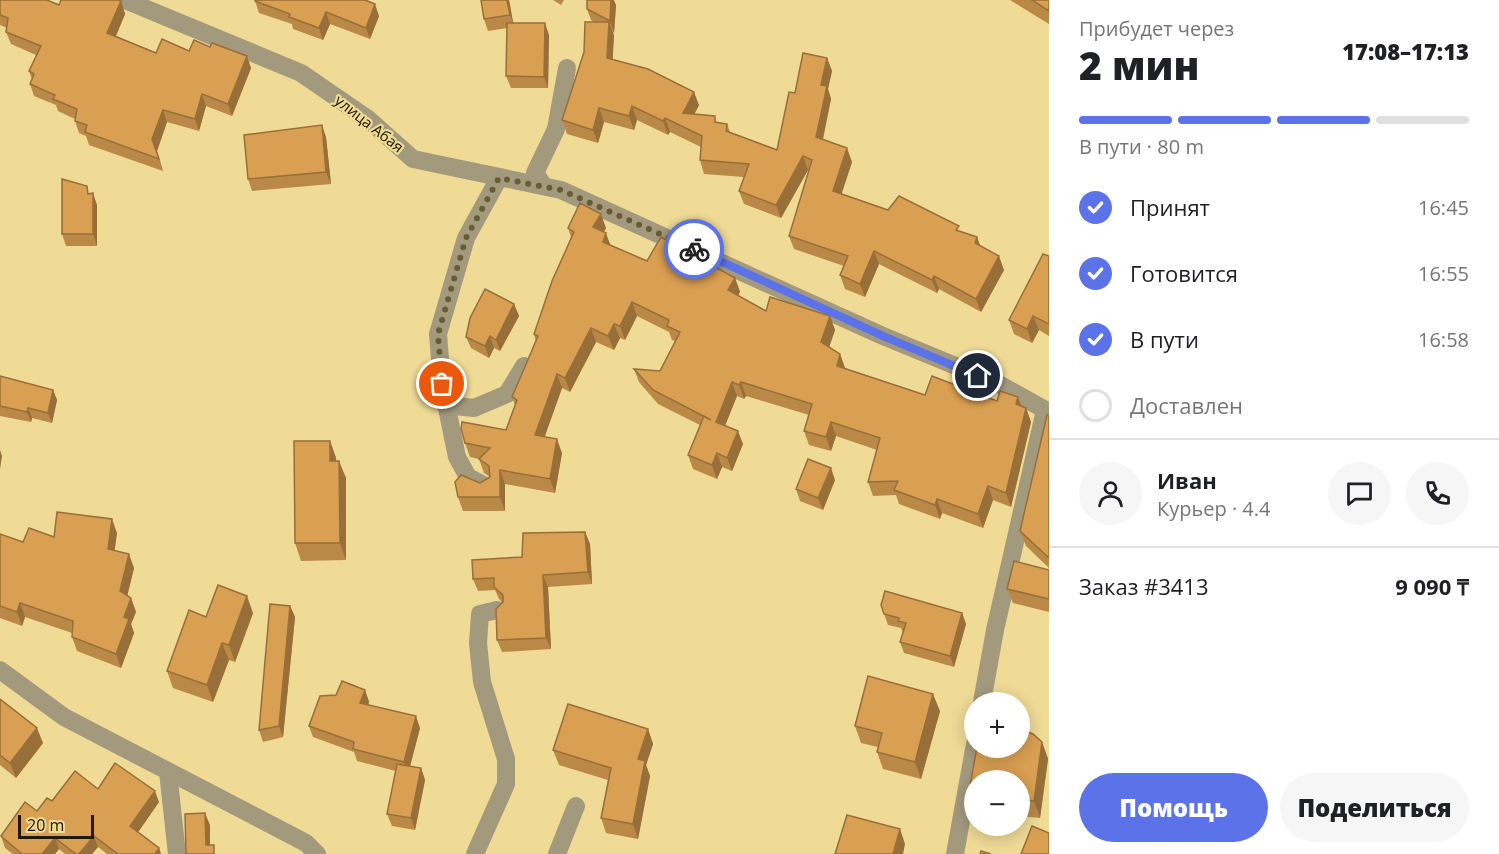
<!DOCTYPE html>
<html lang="ru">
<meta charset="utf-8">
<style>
:root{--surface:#fff;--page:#f6f6f6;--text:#202124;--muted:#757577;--line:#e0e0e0;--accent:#5c72e8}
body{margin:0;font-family:"Open Sans",sans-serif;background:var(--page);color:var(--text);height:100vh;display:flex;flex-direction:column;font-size:22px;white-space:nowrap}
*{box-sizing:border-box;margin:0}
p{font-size:20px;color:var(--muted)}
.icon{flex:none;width:33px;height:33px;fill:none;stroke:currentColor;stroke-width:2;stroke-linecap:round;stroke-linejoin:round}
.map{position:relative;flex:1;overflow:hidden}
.panel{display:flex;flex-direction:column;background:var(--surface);width:450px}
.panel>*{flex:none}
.buttons{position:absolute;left:964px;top:692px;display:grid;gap:12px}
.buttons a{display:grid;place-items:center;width:66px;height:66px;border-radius:50%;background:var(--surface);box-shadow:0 3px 15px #0003;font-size:30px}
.scale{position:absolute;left:18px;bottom:15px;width:76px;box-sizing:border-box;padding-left:6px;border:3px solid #201800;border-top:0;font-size:16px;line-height:21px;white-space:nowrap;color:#201800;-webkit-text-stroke:4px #efda96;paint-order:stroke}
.pin{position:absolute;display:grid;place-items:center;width:51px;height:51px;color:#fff;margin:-26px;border:3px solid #fff;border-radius:50%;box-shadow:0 2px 6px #0007}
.courier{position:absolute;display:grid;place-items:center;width:60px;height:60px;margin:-30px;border:4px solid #5c72e8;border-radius:50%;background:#fff;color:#222;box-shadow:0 2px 8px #0007}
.summary em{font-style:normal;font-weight:800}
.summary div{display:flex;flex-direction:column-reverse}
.summary{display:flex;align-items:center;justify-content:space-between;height:102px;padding:0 30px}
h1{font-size:39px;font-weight:800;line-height:45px}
.bar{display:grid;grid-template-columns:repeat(4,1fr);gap:9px 6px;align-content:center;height:72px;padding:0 30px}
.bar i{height:8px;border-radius:4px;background:var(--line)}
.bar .selected{background:var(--accent)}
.bar p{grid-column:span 4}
.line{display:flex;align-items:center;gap:15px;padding:0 30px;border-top:2px solid var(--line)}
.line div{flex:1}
.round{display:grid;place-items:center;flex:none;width:63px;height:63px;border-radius:32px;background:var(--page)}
ol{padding:0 30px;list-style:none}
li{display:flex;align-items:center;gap:18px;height:66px}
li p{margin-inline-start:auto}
li .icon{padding:6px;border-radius:50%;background:var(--accent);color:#fff;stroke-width:4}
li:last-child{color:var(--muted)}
li i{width:33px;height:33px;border:3px solid var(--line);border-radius:50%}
.button{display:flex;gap:12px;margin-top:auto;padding:12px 30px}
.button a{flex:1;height:69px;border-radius:36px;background:var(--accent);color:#fff;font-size:24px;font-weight:800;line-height:69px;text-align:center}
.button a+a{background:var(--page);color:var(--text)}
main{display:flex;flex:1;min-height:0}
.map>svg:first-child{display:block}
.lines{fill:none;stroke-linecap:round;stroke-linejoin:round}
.minor{stroke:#a39a7e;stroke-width:18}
.wall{fill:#bb8947}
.shaded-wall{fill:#986f39}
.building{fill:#d99f52;stroke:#986f39;stroke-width:1.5}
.done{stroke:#685c34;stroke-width:6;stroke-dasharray:0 10.8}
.route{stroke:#5c72e8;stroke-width:8}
.labels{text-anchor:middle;stroke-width:4.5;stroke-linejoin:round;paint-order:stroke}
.street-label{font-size:15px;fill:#201800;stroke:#efda96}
</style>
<main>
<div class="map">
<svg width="1049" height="854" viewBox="0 0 1049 854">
<rect width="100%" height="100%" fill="#efda96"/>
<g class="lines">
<g class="minor">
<polyline points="125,0 301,73 368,119 413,159 561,190 883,336 997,383 1049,412"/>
<polyline points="544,186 535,173 556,129 567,68"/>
<polyline points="445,405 474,408 507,394 524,366"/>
<polyline points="485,486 468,477 457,457 442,384 438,334 466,238 499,178"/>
<polyline points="0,670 64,717 306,843 317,854"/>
<polyline points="982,702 995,630 1045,410"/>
<polyline points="168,772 177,854"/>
<polyline points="475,854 506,784 506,759 482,682 478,643 480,614 497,610"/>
<polyline points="557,854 576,806"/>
<polyline points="955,854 975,744"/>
</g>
</g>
<g class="wall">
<polygon points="0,0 59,5 121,1 125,14 116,36 156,53 189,51 251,68 232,116 206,106 199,131 167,122 157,151 163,171 89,145 86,136 79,133 75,121 75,119 58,111 56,105 34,96 30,84 32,79 29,71 36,55 11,44 6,32 7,28 0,25"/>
<polygon points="509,0 513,23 549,35 548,88 511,88 506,76 507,28 488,31 484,19"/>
<polygon points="553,0 564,0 561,5"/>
<polygon points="1010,0 1049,0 1049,24"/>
<polygon points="255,1 379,16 370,39 330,24 323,40 293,29 292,24 259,13"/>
<polygon points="616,5 614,33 613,32 614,36 612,60 699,105 694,114 718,123 727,124 730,132 777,150 795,93 827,58 832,71 828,89 831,99 823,140 852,162 841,194 888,210 977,237 980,246 1004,270 981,312 939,289 937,293 879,264 865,297 845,289 840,275 844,266 794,249 789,236 809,170 808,170 781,218 744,204 739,191 744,177 704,174 700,160 701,147 670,132 668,135 637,120 634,130 604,122 598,143 567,134 562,120 594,22 591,20 587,9"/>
<polygon points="326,137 331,184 252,191 248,179"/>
<polygon points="89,194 97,205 97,246 66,246 62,234"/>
<polygon points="568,228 606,228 604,232 611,246 647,261 735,278 740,292 738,296 766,311 830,316 835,330 829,347 840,354 845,368 925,395 997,401 1026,408 1031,422 1011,507 993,500 983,528 942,513 940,519 899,504 896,495 873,496 868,482 877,450 836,436 831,451 809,445 804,431 809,415 746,396 744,399 737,396 725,425 743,444 732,471 722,467 717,479 693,469 688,455 700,425 658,404 639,382 634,369 660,371 675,341 672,340 669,332 637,316 625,340 620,338 614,350 596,342 570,392 562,388 545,436 562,453 555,493 505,484 505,511 463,511 458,497 490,477 484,473 479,459 470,457 465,443 506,430 515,405 512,397 536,342 534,334 571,237"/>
<polygon points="1049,256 1049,336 1039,330 1032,343 1014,334 1009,320"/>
<polygon points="514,304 519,316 500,351 494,348 489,358 471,348 466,337"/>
<polygon points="0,376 53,390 57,400 52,423 32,418 31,422 0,416"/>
<polygon points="1049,416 1049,568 1026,546 1020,531"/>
<polygon points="330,441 336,458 336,461 346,478 346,560 301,561 295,543"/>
<polygon points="835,480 823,510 800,501 796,489"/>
<polygon points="585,532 590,544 592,584 548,587 551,649 502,652 497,640 503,603 499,599 495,590 478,591 473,579 522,557"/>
<polygon points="117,533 114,550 134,568 127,596 131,598 136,612 131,624 134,633 121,668 77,651 72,637 72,633 25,617 22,626 0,618 0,534 23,542 54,537"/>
<polygon points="1049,570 1049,612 1013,603 1007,589"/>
<polygon points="881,605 962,613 966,624 954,667 904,653 900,642 903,633 901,628 888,625"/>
<polygon points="290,606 295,617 283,737 263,742 259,730"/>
<polygon points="253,613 235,662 229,660 213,702 173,688 167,671 206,617"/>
<polygon points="365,690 369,702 368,705 420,728 410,766 421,768 425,780 415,830 392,826 387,814 396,771 357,761 354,752 313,737 309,726 336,695"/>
<polygon points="0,699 43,743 16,778 0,765"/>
<polygon points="940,711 921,779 883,769 877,752 878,747 861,743 855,726"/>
<polygon points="648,729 653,744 646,765 650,776 638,839 606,833 601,818 608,780 559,765 553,750"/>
<polygon points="1020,729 1033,734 1042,742 1048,759 1040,818 1020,816 1020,780 975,780 975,825 973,825 966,808 977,747 1020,747"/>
<polygon points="98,789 159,802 138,832 159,848 161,854 107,854 98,847 92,854 65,854 59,849 55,854 13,854 5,848 1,836 52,801"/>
<polygon points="975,825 998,825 998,828"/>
</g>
<g class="shaded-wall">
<polygon points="507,0 509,0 514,27 510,15"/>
<polygon points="611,0 614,0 616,5 614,33 610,21"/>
<polygon points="121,1 125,14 112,45 107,33"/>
<polygon points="375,4 379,16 370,39 366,28"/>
<polygon points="326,12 330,24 323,40 319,28"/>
<polygon points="609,22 614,36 612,72 607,58"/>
<polygon points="545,23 549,35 548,88 544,77"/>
<polygon points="247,56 251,68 232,116 228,104"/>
<polygon points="827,58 832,71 828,89 831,99 820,151 816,137 821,85"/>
<polygon points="694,92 699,105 688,127 683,113"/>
<polygon points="202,94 206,106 199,131 195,119"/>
<polygon points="632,106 637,120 634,130 629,116"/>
<polygon points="599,108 604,122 598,143 593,130"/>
<polygon points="163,110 167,122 157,151 163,171 152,139"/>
<polygon points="665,118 670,132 668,135 663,121"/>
<polygon points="322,125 326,137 331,184 326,172"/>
<polygon points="847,148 852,162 838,205 833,191"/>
<polygon points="803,156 808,170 781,218 776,205"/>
<polygon points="93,193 97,205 97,246 93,234"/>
<polygon points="601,214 606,228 598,241 593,227"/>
<polygon points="606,233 611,247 603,242"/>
<polygon points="977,237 982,251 975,243"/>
<polygon points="874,251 879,264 865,297 860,284"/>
<polygon points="999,256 1004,270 981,312 976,299"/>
<polygon points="934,276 939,289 937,293 932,280"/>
<polygon points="735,278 740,292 733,304 728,290"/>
<polygon points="632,302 637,316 625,340 620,326"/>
<polygon points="514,304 519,316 500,351 496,340"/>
<polygon points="830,316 835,330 826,356 821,342"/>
<polygon points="1033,316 1039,330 1032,343 1027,329"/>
<polygon points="614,324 620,338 614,350 608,336"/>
<polygon points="591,328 596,342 570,392 565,378"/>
<polygon points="490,336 494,348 489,358 485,346"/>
<polygon points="840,354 845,368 842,380 837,366"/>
<polygon points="557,374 562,388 540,449 535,435"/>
<polygon points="732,382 737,396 721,436 716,422"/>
<polygon points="741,382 746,396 744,399 739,385"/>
<polygon points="53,390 57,400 52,423 48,413"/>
<polygon points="1018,397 1023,411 1016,404"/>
<polygon points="28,408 32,418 31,422 27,412"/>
<polygon points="1026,408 1031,422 1011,507 1006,493"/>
<polygon points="831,422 836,436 831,451 826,437"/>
<polygon points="738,431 743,444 732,471 727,458"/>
<polygon points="557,439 562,453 555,493 550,479"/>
<polygon points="330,441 336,458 336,478 330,461"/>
<polygon points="0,450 2,456 0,469"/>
<polygon points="717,453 722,467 717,479 712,465"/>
<polygon points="339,461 346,478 346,560 340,543"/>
<polygon points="831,468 835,480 823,510 818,498"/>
<polygon points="500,470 505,484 505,511 500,497"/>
<polygon points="988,486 993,500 983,528 978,514"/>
<polygon points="937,499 942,513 940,519 935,505"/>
<polygon points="112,519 117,533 113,563 108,549"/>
<polygon points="585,532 590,544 592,584 588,572"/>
<polygon points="129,554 134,568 125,605 120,591"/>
<polygon points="543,575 548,587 551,649 546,638"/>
<polygon points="247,596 253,613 235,662 229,645"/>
<polygon points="131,598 136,612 131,624 134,633 121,668 116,654 124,617"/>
<polygon points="20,603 25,617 22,626 17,612"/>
<polygon points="290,606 295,617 283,737 279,726"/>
<polygon points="962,613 966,624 954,667 950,656"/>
<polygon points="222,643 229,660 213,702 207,685"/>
<polygon points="365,690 369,702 365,714 360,703"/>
<polygon points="933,694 940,711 921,779 915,762"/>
<polygon points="416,716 420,728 408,774 404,762"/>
<polygon points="37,728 43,743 16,778 10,763"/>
<polygon points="648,729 653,744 646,765 650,776 638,839 633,824 638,759"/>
<polygon points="1042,742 1048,759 1040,818 1034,801"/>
<polygon points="421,768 425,780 415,830 411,818"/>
<polygon points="155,791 159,802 134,838 130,826"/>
<polygon points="205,813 210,825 210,854 206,845"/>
<polygon points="900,829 905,844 903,854 893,854"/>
<polygon points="94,836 98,847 92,854 79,854"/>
<polygon points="55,838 59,849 55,854 42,854"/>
<polygon points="159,848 161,854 155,854"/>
</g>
<g class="building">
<polygon points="0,0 47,0 59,5 61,0 118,0 121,1 107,33 156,53 162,39 189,51 194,40 210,47 212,43 247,56 228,104 202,94 195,119 163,110 152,139 159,159 85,132 87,125 75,121 77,109 53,99 55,95 30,84 34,74 29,71 41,46 6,32 8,18 0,15"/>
<polygon points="255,0 365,0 375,4 366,28 326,12 319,28 289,17 290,14 255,1"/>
<polygon points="481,0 507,0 510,15 484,19"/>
<polygon points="587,0 611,0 610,21 587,9"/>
<polygon points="1032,0 1049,0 1049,11"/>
<polygon points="585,22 609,22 607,58 648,69 694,92 683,113 715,116 715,122 727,124 726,131 777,150 789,92 795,93 803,53 827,58 821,85 827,86 816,137 847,148 833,191 888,210 899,196 959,226 956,230 977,237 975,243 999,256 976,299 934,276 932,280 874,251 860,284 840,275 848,256 789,236 812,160 803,156 776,205 739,191 749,164 700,160 702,136 665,118 663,121 632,106 629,116 599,108 593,130 562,120 584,52"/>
<polygon points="507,23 545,23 544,77 506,76"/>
<polygon points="322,125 326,172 248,179 244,135"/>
<polygon points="62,179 87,186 88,194 93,193 93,234 62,234"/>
<polygon points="580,203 601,214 593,227 606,233 603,242 647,261 661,237 735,278 728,290 766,311 770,297 830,316 821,342 840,354 837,366 925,395 932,376 997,401 1000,391 1018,397 1016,404 1026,408 1006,493 988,486 978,514 937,499 935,505 894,490 898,481 868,482 880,438 831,422 826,437 804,431 812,404 741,382 739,385 732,382 716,422 738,431 727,458 717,453 712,465 688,455 704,416 711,420 653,390 634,369 660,371 680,332 667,326 669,320 632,302 620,326 614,324 608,336 591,328 565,378 557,374 535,435 557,439 550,479 500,470 500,497 458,497 455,482 461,475 480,483 490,477 489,466 479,459 490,448 465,443 461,429 462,422 506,430 517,400 512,397 538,336 534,334 552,281 574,232 568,228"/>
<polygon points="1043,254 1049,256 1049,324 1033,316 1027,329 1009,320"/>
<polygon points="485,289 514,304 496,340 490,336 485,346 466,337 470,318"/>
<polygon points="0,376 53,390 48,413 28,408 27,412 0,406"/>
<polygon points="1047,415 1049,416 1049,558 1020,531"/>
<polygon points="294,441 330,441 330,461 339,461 340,543 295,543"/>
<polygon points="808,459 831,468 818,498 796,489"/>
<polygon points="57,512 112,519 108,549 129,554 120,591 131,598 124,617 129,619 116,654 72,637 73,621 20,603 17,612 0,606 0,534 23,542 29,528 54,537"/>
<polygon points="585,532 588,572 543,575 546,638 497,640 496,609 503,602 503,595 494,587 494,578 473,579 472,560 522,557 523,533"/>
<polygon points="1014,561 1049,570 1049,599 1007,589"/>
<polygon points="218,585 247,596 229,645 222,643 207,685 167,671 189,610 206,617"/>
<polygon points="885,591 962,613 950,656 900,642 906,623 898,621 899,618 884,614 881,605"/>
<polygon points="270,604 290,606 279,726 259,730"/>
<polygon points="868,676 933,694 915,762 877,752 882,733 855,726"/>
<polygon points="342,681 365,690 360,703 416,716 404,762 353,749 354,742 309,726 320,696 336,695"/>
<polygon points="0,699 37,728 10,763 0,755"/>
<polygon points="568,704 648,729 638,759 645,761 633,824 601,818 611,768 553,750"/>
<polygon points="1020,729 1033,734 1042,742 1034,801 1020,799 1020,780 975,780 975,809 966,808 977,747 1020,747"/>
<polygon points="115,763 155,791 130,826 159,848 155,854 118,854 94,836 79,854 76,854 55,838 42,854 22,854 1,836 25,802 37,811 47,798 52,801 75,771 98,789"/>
<polygon points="397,764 421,768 411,818 387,814"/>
<polygon points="205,813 206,845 214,845 214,854 186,854 185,814"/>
<polygon points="847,815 900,829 893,854 835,854"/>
<polygon points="1032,826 1049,833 1049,854 1021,854"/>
<polygon points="981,851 991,854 980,854"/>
</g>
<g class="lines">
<polyline class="done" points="442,384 438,334 466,238 499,178 561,190 694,249"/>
<polyline class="route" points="694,249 883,336 978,376"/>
</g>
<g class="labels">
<g class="street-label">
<text transform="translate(369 124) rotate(38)" y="5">улица Абая</text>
</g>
</g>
</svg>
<div class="buttons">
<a>+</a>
<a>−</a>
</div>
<div class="scale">20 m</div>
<div class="pin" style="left:442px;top:384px;background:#ea580c"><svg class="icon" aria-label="bag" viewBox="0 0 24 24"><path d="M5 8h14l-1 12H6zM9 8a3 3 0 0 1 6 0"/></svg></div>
<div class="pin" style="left:978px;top:376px;background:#1f2937"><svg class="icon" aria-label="home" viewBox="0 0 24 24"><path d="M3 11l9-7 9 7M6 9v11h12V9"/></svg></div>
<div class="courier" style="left:694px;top:249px"><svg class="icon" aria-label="bike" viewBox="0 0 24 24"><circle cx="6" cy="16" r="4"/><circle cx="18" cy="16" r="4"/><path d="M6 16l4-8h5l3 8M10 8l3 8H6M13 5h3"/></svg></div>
</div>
<section class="panel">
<div class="summary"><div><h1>2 мин</h1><p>Прибудет через</p></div><em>17:08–17:13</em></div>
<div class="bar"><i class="selected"></i><i class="selected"></i><i class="selected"></i><i></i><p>В пути · 80 m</p></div>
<ol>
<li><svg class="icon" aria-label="check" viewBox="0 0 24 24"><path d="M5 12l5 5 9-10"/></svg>Принят<p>16:45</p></li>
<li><svg class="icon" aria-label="check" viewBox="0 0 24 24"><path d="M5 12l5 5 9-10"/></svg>Готовится<p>16:55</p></li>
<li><svg class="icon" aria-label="check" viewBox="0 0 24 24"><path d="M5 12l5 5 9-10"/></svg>В пути<p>16:58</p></li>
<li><i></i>Доставлен</li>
</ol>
<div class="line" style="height:108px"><a class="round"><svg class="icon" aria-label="person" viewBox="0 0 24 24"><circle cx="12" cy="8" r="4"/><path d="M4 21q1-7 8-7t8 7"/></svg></a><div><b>Иван</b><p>Курьер · 4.4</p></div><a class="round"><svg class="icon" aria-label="chat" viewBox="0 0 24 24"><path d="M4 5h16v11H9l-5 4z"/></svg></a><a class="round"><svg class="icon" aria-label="phone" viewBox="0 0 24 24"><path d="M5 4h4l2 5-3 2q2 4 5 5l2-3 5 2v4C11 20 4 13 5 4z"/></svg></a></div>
<div class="line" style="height:78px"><div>Заказ #3413</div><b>9 090 ₸</b></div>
<div class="button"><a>Помощь</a><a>Поделиться</a></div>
</section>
</main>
